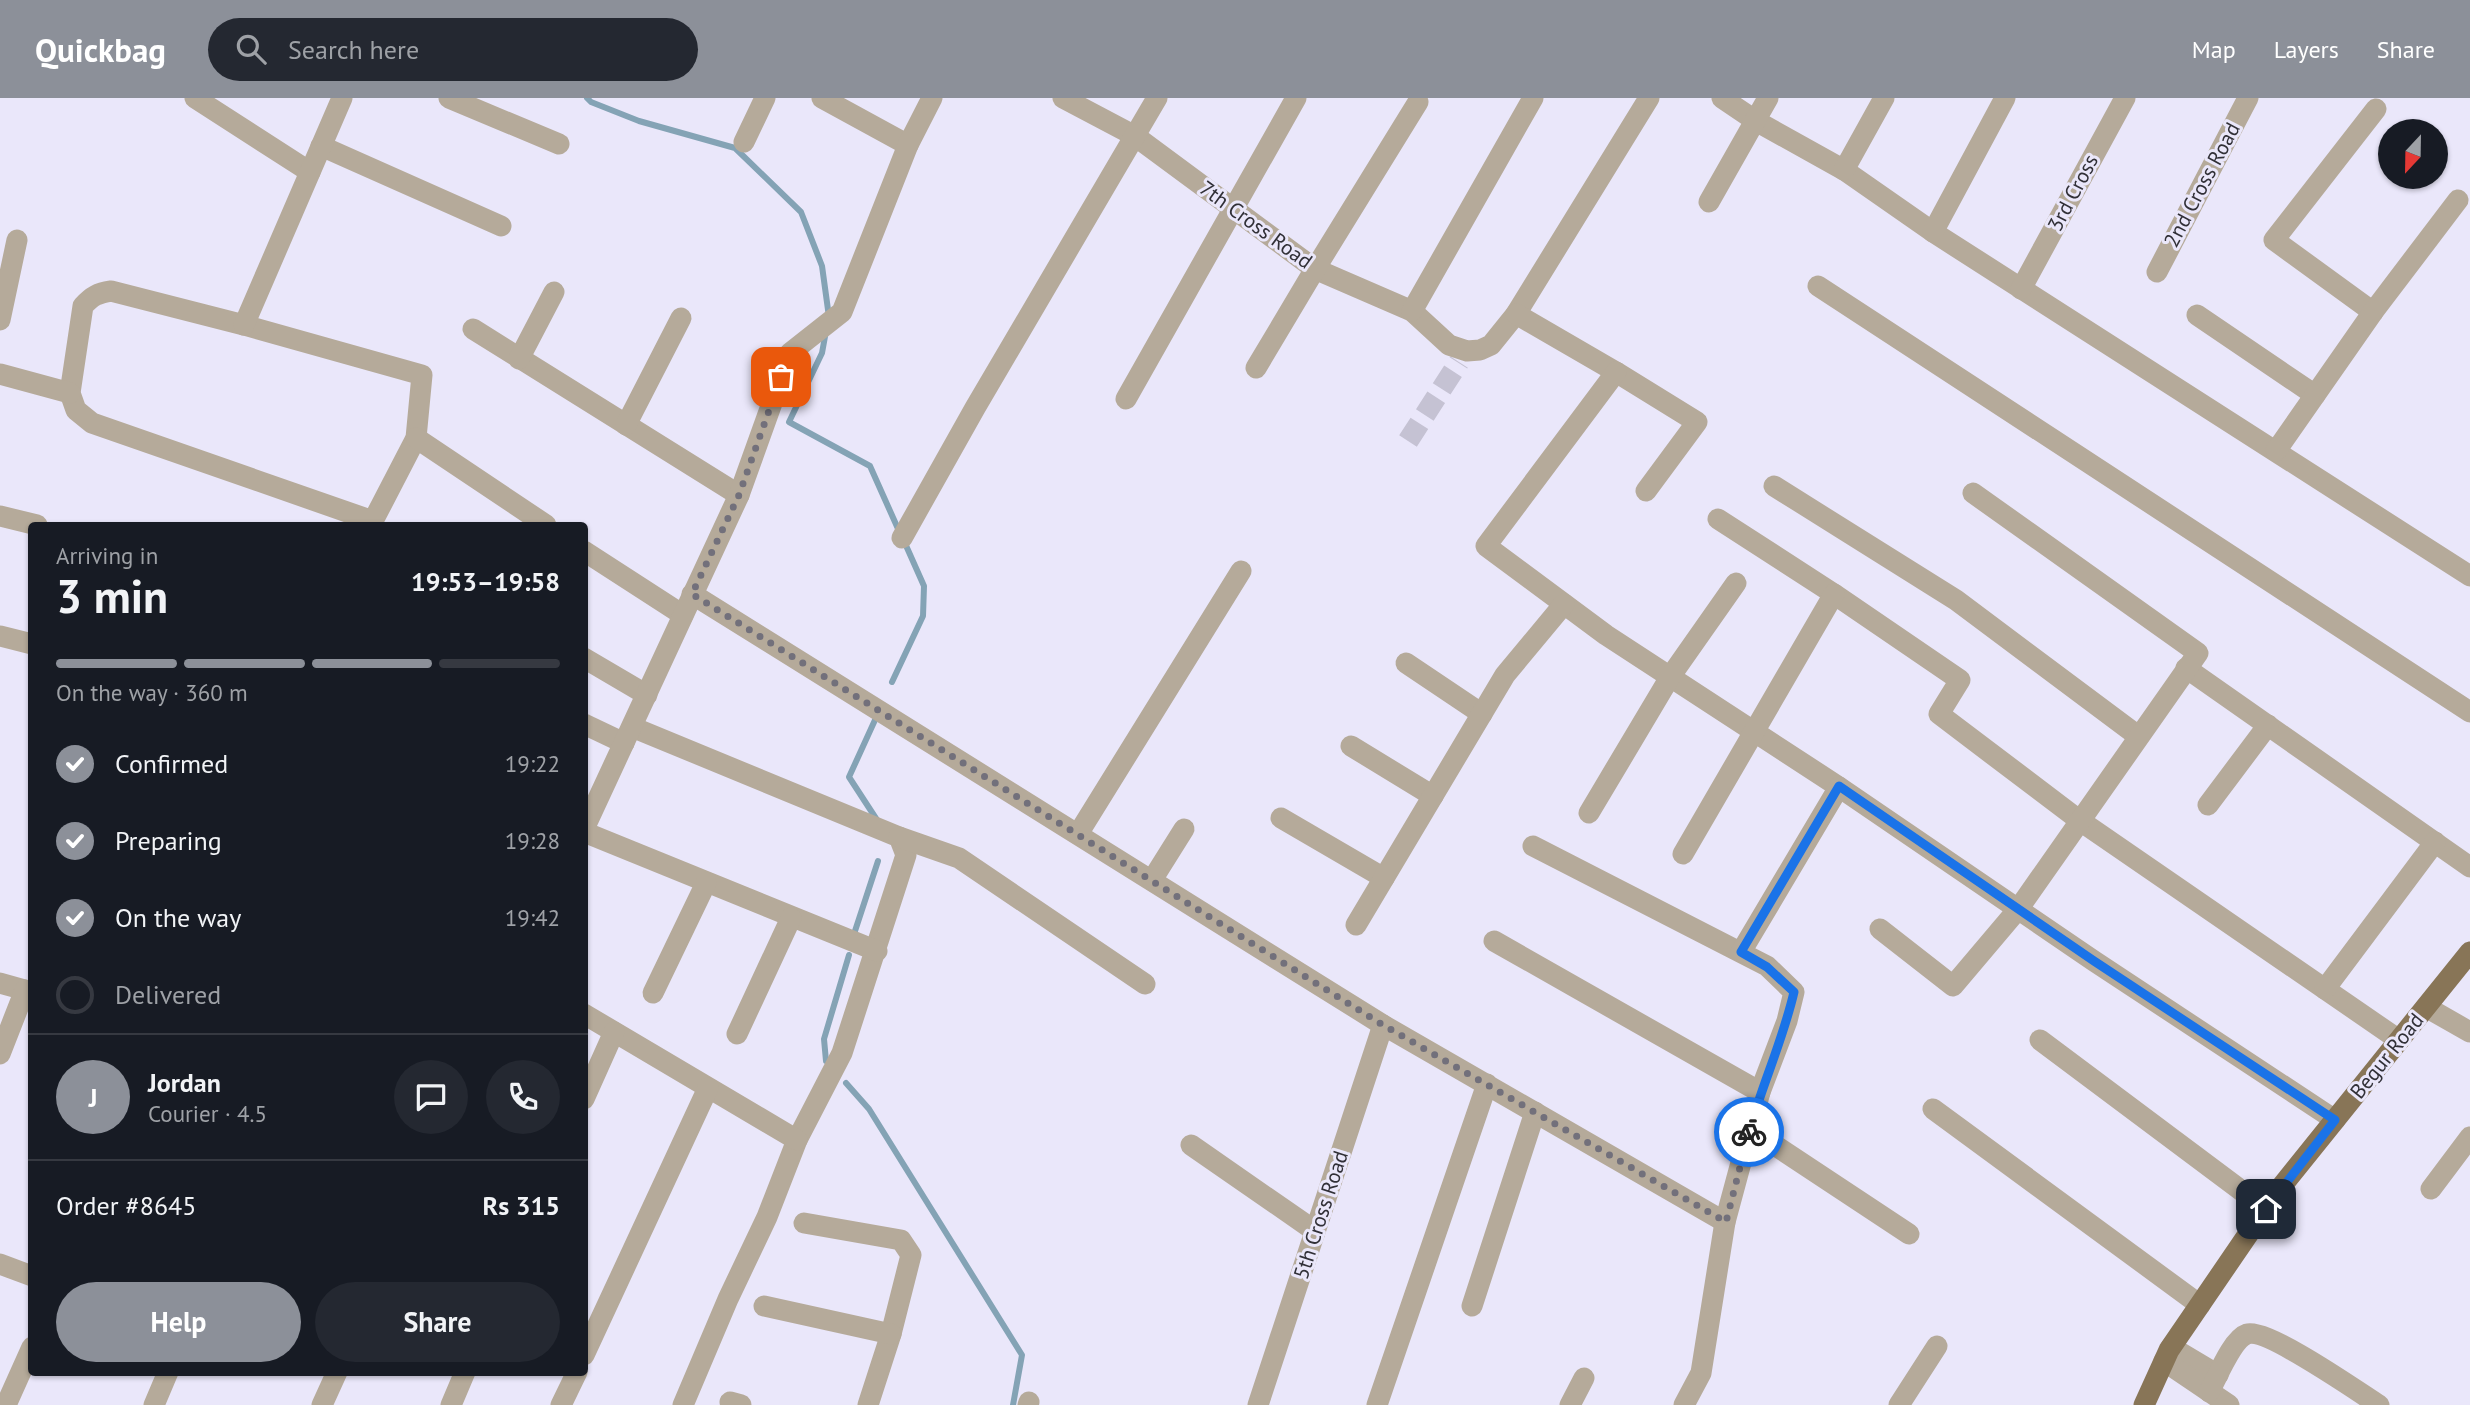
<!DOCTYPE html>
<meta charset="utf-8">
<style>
:root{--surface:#171b24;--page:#242831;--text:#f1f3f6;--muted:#9ea1a6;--line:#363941;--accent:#8c9099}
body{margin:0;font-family:"PT Sans",sans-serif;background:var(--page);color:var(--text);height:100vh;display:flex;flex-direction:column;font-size:26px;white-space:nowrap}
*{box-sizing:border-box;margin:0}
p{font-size:23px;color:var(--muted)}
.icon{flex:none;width:38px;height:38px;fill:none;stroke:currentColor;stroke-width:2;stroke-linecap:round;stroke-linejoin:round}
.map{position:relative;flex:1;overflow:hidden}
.panel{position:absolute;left:28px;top:424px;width:560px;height:854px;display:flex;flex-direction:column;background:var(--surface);border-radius:7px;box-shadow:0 2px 5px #0004}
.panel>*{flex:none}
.needle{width:46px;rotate:202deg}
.fabs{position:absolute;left:2378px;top:21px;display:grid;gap:14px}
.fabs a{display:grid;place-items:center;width:70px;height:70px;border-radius:50%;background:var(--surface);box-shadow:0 2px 5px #0004;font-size:35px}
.pin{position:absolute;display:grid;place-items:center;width:60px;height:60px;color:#fff;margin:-30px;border-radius:14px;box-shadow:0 4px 10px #0006}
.courier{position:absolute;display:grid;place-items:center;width:70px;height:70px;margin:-35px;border:5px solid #1a73e8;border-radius:50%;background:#fff;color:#222;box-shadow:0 2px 9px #0007}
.summary em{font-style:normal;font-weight:700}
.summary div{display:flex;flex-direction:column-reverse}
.summary{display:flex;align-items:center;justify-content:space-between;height:119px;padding:0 28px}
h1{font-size:46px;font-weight:700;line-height:52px}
.bar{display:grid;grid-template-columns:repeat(4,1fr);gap:10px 7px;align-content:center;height:84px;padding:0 28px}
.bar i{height:9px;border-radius:5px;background:var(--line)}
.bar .selected{background:var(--accent)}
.bar p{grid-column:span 4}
.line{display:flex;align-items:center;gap:18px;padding:0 28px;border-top:2px solid var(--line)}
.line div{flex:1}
.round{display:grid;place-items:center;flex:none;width:74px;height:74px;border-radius:37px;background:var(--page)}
ol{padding:0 28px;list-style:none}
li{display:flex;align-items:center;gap:21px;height:77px}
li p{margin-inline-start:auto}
li .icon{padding:7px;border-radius:50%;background:var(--accent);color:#fff;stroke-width:4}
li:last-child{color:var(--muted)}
li i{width:38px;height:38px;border:4px solid var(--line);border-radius:50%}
.primary-button{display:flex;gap:14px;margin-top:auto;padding:14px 28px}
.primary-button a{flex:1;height:80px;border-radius:42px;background:var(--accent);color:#fff;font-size:28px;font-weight:700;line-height:80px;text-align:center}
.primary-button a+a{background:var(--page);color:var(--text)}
header{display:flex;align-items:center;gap:42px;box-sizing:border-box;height:98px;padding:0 35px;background:var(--accent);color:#fff}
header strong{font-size:33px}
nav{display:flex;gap:38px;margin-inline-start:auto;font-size:24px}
.search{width:490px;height:63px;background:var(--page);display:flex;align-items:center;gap:18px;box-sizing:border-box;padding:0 24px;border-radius:38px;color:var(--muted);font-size:26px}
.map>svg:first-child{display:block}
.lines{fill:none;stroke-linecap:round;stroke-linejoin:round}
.stream{stroke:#84a3b5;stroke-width:6}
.minor-tunnel{stroke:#c5c2d3;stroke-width:21;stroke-dasharray:21 10;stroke-linecap:butt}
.minor{stroke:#b5aa9a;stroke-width:21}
.major{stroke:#887557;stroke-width:21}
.done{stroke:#72707b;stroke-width:7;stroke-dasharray:0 12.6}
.route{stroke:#1a73e8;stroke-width:9}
.labels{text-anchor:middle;stroke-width:6;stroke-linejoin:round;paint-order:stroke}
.street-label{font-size:21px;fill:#313037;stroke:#eae7fa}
</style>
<header>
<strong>Quickbag</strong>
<div class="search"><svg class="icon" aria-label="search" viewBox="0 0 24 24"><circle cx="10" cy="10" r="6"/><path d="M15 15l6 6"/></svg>Search here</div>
<nav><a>Map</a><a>Layers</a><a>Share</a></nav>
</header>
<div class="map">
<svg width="2470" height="1307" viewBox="0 0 2470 1307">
<rect width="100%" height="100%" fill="#eae7fa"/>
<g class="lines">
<g class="stream">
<polyline points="587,0 591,4 639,23 735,50 801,114 822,168 829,219"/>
<polyline points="826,233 822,255 789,324 870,368 899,433"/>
<polyline points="892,584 923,518 924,488 904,443"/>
<polyline points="875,622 849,679 877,722"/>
<polyline points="855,833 878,763"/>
<polyline points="826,963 824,941 849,857"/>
<polyline points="846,985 869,1011 1022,1257 1013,1307"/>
</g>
<polyline class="minor-tunnel" points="1408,343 1459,264"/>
<g class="minor">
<polyline points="195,0 310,74"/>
<polyline points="449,0 559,46"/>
<polyline points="822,0 908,47"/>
<polyline points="1063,0 1135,38 1315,171 1412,213 1449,247 1467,253 1480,252 1491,247 1516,216 1649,0"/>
<polyline points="1722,0 1756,23 1844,72 1933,134 2470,478"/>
<polyline points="744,44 765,0"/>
<polyline points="321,48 501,128"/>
<polyline points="1844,72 1884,0"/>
<polyline points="1709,104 1768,0"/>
<polyline points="1933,134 2005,0"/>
<polyline points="2157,174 2248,0"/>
<polyline points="1818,188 2470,614"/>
<polyline points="2021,191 2125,0"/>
<path d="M111 193 244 227 422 277 416 340 373 423 92 325 76 312 70 295 83 208C92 198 98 195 111 193Z"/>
<polyline points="1412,213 1533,0"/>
<polyline points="2373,214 2274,142 2376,11"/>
<polyline points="1516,216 1616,274 1697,324 1646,393"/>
<polyline points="2197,217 2315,297"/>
<polyline points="0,222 17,142"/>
<polyline points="244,227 342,0"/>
<polyline points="473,231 739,397"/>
<polyline points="519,261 554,194"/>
<polyline points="1256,270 1315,171 1418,4"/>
<polyline points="1616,274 1486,448 1606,537 1839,689 2094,863 2335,1022"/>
<polyline points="0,276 70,295"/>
<polyline points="1126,301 1296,0"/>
<polyline points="626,327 681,220"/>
<polyline points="416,340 546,427"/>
<polyline points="2276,353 2373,214 2458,102"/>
<polyline points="1774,388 1956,502 2138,638"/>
<polyline points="0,418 37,427"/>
<polyline points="1718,421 1834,496 1960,582 1939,616 2079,722 2399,942"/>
<polyline points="902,440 975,310 1157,0"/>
<polyline points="584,453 683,517"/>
<polyline points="692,496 1383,927 1725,1124"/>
<polyline points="0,538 32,546"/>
<polyline points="584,560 647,597"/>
<polyline points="1406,565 1482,616"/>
<polyline points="2186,570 2470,769"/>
<polyline points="584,626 624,645"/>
<polyline points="632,629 899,739 906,757 842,955 797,1042 767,1119 728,1201 683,1307"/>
<polyline points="1351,648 1433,698"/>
<polyline points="2208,707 2268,627"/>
<polyline points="1589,715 1670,579 1736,485"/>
<polyline points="1281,720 1384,780"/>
<polyline points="584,731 739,397 790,255 842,214 908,47 932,0"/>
<polyline points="584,734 877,853"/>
<polyline points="1078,736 1241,473"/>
<polyline points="899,739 959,760 1145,886"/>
<polyline points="1533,748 1767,868 1794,894 1787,923 1760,994 1725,1124 1701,1275 1684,1307"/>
<polyline points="1683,756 1834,496"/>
<polyline points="1152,782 1184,731"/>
<polyline points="1356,827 1505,577 1564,506"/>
<polyline points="1880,831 1953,888 2019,810 2198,555 1973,395"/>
<polyline points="1494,843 1760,994"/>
<polyline points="1741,854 1839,689"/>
<polyline points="0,885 32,894"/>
<polyline points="2325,891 2435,744"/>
<polyline points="653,895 706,785"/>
<polyline points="2426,909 2470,934"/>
<polyline points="584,916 797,1042"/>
<polyline points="737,936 791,820"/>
<polyline points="2040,942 2266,1111"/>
<polyline points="0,956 25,892"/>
<polyline points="584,1001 614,934"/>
<polyline points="1933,1011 2200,1207"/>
<polyline points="1748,1040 1776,1048 1909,1136"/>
<polyline points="1191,1047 1315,1133"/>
<polyline points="2431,1091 2470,1039"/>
<polyline points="804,1125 901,1142 911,1157 891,1236 868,1307"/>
<polyline points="0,1166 32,1178"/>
<polyline points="764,1208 891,1236"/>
<polyline points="1472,1208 1535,1014"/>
<polyline points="2171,1249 2218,1277"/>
<polyline points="584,1257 708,990"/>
<polyline points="2164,1263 2229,1307"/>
<path d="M2209 1294C2217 1280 2232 1241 2247 1236 2267 1230 2357 1293 2379 1307"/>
<polyline points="730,1304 741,1307"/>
<polyline points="6,1307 32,1249"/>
<polyline points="154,1307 168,1274"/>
<polyline points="322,1307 337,1274"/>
<polyline points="451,1307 465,1274"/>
<polyline points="561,1307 577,1274"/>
<polyline points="1028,1307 1029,1304"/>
<polyline points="1258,1307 1383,927"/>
<polyline points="1377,1307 1487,986"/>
<polyline points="1570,1307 1584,1280"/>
<polyline points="1899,1307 1937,1248"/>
</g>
<polyline class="major" points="2144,1307 2169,1252 2277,1094 2470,854"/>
</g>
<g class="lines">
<polyline class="done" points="781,279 739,397 692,496 1383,927 1726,1124 1749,1034"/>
<path class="route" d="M1749 1034C1762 987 1783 942 1794 894L1767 869 1741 854 1839 688 2094 863 2335 1022 2266 1111"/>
</g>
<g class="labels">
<g class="street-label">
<text transform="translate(2202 87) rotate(-62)" y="7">2nd Cross Road</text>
<text transform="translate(2073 95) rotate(-62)" y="7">3rd Cross</text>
<text transform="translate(1256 127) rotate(36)" y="7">7th Cross Road</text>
<text transform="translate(2387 958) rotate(-51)" y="7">Begur Road</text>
<text transform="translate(1321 1117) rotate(-72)" y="7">5th Cross Road</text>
</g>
</g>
</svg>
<div class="fabs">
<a><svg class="needle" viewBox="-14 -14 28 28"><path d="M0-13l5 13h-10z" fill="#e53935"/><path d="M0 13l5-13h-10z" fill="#9ea1a6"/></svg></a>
</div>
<div class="pin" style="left:781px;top:279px;background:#ea580c"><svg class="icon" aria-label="bag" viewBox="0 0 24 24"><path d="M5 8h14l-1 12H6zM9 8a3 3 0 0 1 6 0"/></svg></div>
<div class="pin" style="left:2266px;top:1111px;background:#1f2937"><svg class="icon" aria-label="home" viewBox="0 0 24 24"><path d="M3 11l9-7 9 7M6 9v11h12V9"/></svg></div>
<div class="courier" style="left:1749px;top:1034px"><svg class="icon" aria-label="bike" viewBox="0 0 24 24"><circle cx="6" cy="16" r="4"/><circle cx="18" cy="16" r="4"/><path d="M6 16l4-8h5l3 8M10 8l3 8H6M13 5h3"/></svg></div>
<section class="panel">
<div class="summary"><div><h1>3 min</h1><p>Arriving in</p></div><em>19:53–19:58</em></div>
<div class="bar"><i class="selected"></i><i class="selected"></i><i class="selected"></i><i></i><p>On the way · 360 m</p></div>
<ol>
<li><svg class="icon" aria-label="check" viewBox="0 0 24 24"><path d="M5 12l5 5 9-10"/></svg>Confirmed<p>19:22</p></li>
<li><svg class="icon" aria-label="check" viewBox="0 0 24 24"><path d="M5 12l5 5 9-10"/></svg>Preparing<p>19:28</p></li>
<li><svg class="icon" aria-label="check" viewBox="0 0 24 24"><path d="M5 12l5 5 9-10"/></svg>On the way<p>19:42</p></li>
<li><i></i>Delivered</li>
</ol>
<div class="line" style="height:126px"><b class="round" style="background:var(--accent);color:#fff">J</b><div><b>Jordan</b><p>Courier · 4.5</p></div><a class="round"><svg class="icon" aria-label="chat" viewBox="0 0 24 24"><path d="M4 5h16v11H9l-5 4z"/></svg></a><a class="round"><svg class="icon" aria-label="phone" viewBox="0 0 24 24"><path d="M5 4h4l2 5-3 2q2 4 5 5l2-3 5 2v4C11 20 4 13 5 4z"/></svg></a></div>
<div class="line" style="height:91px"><div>Order #8645</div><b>Rs 315</b></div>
<div class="primary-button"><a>Help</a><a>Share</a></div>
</section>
</div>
